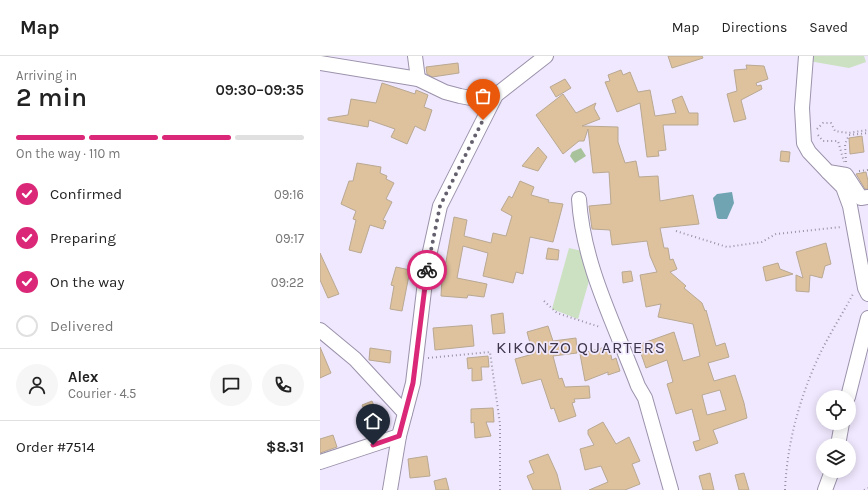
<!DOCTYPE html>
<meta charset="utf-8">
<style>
:root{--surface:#fff;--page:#f6f6f6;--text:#222;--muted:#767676;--line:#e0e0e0;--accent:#db2777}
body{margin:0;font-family:Karla,sans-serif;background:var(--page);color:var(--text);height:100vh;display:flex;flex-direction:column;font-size:15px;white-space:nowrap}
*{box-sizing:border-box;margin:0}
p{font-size:13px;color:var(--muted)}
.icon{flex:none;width:22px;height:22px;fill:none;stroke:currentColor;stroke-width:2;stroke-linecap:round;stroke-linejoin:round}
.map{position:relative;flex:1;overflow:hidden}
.sheet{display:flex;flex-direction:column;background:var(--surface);width:320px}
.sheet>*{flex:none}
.fabs{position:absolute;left:496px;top:334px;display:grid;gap:8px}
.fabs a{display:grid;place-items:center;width:40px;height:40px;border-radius:50%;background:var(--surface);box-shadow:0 2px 10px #0003;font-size:20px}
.pin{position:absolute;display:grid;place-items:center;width:34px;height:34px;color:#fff;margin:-41px -17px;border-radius:50% 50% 50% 0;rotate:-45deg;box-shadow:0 0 4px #0007}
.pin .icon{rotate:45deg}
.courier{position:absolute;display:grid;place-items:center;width:40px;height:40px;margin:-20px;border:3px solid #db2777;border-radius:50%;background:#fff;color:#222;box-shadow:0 1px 5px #0007}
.summary em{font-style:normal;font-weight:600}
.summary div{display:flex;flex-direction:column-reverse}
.summary{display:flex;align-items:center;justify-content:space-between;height:68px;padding:0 16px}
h1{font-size:26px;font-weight:600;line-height:30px}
.bar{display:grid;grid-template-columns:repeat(4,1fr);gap:6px 4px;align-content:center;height:48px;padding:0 16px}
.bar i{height:5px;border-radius:3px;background:var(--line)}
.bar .current{background:var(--accent)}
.bar p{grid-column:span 4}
.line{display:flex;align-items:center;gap:10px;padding:0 16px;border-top:1px solid var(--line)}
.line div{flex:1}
.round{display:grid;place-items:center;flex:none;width:42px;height:42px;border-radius:21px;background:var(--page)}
ol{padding:0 16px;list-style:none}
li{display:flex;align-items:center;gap:12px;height:44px}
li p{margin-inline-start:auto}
li .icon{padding:4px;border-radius:50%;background:var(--accent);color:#fff;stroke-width:4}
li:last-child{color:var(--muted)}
li i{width:22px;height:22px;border:2px solid var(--line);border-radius:50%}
header{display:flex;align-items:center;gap:24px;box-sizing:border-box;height:56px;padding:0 20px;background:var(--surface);border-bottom:1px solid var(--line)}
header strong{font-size:19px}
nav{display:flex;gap:22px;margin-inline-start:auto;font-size:14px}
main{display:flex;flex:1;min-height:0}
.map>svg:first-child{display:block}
.green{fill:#cbe1c1}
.forest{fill:#a8c29c}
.water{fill:#70a4b2}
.building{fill:#dec29d;stroke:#b9a892;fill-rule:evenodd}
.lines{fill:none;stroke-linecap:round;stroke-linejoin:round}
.street-casing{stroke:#9b92ab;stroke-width:16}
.path{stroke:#9993a4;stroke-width:2;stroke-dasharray:1 3;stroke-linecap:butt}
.street{stroke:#fff;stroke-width:14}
.done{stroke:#65606e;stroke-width:4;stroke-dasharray:0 7.2}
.route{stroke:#db2777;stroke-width:5}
.labels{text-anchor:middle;stroke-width:3.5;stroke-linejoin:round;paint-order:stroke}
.quarter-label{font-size:17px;letter-spacing:1px;fill:#3e364b;stroke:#f0e8fe}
</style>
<header>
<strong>Map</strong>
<nav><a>Map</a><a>Directions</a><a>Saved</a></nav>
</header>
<main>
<section class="sheet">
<div class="summary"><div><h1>2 min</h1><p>Arriving in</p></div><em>09:30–09:35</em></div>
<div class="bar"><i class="current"></i><i class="current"></i><i class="current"></i><i></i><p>On the way · 110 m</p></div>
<ol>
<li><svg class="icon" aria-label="check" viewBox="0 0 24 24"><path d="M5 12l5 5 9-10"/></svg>Confirmed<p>09:16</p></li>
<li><svg class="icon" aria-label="check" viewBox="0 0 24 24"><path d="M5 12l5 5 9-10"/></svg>Preparing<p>09:17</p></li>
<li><svg class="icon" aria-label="check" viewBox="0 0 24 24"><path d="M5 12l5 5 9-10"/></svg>On the way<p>09:22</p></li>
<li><i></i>Delivered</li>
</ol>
<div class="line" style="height:72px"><a class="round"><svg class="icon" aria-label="person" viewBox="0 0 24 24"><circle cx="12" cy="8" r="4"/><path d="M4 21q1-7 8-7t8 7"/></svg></a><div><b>Alex</b><p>Courier · 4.5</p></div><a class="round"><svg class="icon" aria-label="chat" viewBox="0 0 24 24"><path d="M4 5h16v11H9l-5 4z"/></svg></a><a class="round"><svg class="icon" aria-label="phone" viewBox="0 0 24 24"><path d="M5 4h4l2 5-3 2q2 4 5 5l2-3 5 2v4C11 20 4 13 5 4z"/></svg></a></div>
<div class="line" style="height:52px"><div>Order #7514</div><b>$8.31</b></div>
</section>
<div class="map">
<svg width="548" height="434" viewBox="0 0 548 434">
<rect width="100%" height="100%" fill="#f0e8fe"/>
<g class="green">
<polygon points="489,0 544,0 546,6 529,12 489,5"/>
<polygon points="249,192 266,196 271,218 258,263 232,253"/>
</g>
<polygon class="forest" points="261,92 266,100 255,107 250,100 252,96"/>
<polygon class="water" points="412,136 414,147 407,163 399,163 397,162 393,142 397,138"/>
<g class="building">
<polygon points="348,0 382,0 383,2 352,12"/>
<polygon points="138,7 139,17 112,21 107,18 106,11"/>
<polygon points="426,9 444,10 448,23 436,27 437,30 441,29 442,33 421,44 426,63 414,66 407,38 417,35 414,14 427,13"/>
<polygon points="301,14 303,19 310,16 318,36 330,34 335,60 356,57 352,44 362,40 369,57 378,57 378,69 343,69 346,94 338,95 339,100 327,101 320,47 297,56 285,26 290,25 288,19"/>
<polygon points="245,23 251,32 236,41 230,31"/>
<polygon points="62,27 95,38 96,34 108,39 104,51 112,54 105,75 95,70 87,88 71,81 75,73 49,64 48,71 8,64 8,62 28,59 31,43 56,47"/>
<path d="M243 38 256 57 276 47 274 52 280 63 262 70 298 71V86L305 107 316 105 319 121 338 120 340 145 373 139 379 168 340 172 344 192H348L350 204 353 203 357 213 350 216 366 230 364 232 382 247 385 255 386 254 396 290 405 287 409 301 388 307 394 325 415 319 424 347 427 362 393 374 398 387 376 395 373 386 380 384 372 353 356 358 347 328 353 326 347 304 326 312 318 289 354 276 363 305 380 300 373 268 338 261 341 248 326 251 320 219 337 216 330 200 327 185 292 189 290 174 272 173 269 150 291 148 289 116 273 117 268 73 264 85H259L243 98 216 59ZM400 334 406 354 387 359 382 339Z"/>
<polygon points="542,80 544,96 530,98 529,82"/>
<polygon points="218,91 227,101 218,115 202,110"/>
<polygon points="461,95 470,96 469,106 460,105"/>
<polygon points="37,107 61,111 60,117 67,120 66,123 74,127 66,143 72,146 63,164 66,165 63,173 50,169 41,197 29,194 36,164 33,163 36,155 21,148 29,125 33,125"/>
<polygon points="546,116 548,125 548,133 545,133 536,118"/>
<polygon points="200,125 214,131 211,139 229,144 228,146 243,148 233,186 210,181 203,218 196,216 193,227 163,220 168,197 143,190 137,222 167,228 164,241 148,239 147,242 121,240 122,222 123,222 134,161 147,164 144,180 171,187 173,177 186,180 192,160 181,154 189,140 192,142"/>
<polygon points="506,187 511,208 505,210 502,222 490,219 489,236 476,235 476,219 483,222 476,196"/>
<polygon points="228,192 239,194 238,204 226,203"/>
<polygon points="0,197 19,238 8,242 0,224"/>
<polygon points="458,207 460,213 473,218 446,225 443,211"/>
<polygon points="76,211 90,214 82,255 70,253 74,230 71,229"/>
<polygon points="311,215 313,225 303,227 302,216"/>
<polygon points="183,257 185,277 173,278 171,259"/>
<polygon points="152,269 154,290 115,294 113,272"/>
<polygon points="228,270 233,285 256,282 257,297 233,300 239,323 242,322 245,331 269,330 270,342 254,343 255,346 252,347 256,360 239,366 234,352 231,353 221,323 202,328 195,303 213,298 207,276"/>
<polygon points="289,290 292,304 296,302 300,315 288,319 288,316 265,325 260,298"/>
<polygon points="0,291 11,317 0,322"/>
<polygon points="50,292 71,295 70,307 49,304"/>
<polygon points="168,300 169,311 161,311 162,324 152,325 152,312 148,313 147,302"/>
<polygon points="52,345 57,357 47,361 42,349"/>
<polygon points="173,352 174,366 166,366 171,380 155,382 154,366 151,367 151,353"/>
<polygon points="283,366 296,388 309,381 320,405 312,408 320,428 305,434 269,434 288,426 281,410 265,414 260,393 274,389 268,378 268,374"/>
<polygon points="13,379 17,391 0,397 0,383"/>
<polygon points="228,398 237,418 241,434 213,434 207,420 214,417 209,405"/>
<polygon points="107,400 110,420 90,422 88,403"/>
<polygon points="390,417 394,434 383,434 379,420"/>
<polygon points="424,417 429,434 419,434 415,419"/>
<polygon points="126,422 129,434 116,434 114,425"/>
</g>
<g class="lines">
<g class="street-casing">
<g id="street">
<polyline points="95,0 98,23"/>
<polyline points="486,0 482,52 484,87 489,96 508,116 526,119 541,142 548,141"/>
<polyline points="0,7 98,23 125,36 140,40 156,43 176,39"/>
<polyline points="508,116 523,131 530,150 545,232 548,238"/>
<path d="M259 143C263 209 295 269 318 330L325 342 351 434"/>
<polyline points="0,274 35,303 85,357"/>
<polyline points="528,341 548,262"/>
<polyline points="518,389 522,367"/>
<polyline points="0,406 79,380"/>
<polyline points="70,434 79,380 93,327 107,209 120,150 176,39 226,0"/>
<polyline points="505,434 512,415"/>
</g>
</g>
<g class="path">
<polyline points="497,73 503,67 511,67 515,75 528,77 548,74"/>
<polyline points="498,79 503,85 518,85 524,106"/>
<polyline points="526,106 525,88 529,79 548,77"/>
<polyline points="539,115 548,114"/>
<polyline points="356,175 407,191 442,186 456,178 521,171"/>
<polyline points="224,245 237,257 280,271"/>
<polyline points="108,302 170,296 180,368 180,434"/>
<path d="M465 434C467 388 479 344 498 302 508 280 522 259 533 238"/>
<polyline points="544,434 548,432"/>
</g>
<use href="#street" class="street"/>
</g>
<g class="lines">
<polyline class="done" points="107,214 120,150 163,64"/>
<polyline class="route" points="53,389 79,380 93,327 107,214"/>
</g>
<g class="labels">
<g class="quarter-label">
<text x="261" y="297">KIKONZO QUARTERS</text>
</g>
</g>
</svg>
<div class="fabs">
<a><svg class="icon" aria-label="locate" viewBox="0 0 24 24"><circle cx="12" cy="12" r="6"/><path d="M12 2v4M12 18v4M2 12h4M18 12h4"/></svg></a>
<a><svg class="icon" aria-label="layers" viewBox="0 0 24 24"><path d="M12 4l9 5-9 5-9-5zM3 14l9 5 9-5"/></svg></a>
</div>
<div class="pin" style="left:163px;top:64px;background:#ea580c"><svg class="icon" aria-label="bag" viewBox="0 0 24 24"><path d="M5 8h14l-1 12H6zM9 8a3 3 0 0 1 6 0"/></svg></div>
<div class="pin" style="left:53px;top:389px;background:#1f2937"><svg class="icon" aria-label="home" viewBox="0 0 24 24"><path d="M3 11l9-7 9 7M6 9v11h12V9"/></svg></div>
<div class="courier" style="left:107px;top:214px"><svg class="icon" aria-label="bike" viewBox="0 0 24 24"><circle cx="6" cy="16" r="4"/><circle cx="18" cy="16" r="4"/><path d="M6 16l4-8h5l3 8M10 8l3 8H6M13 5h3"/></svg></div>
</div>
</main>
